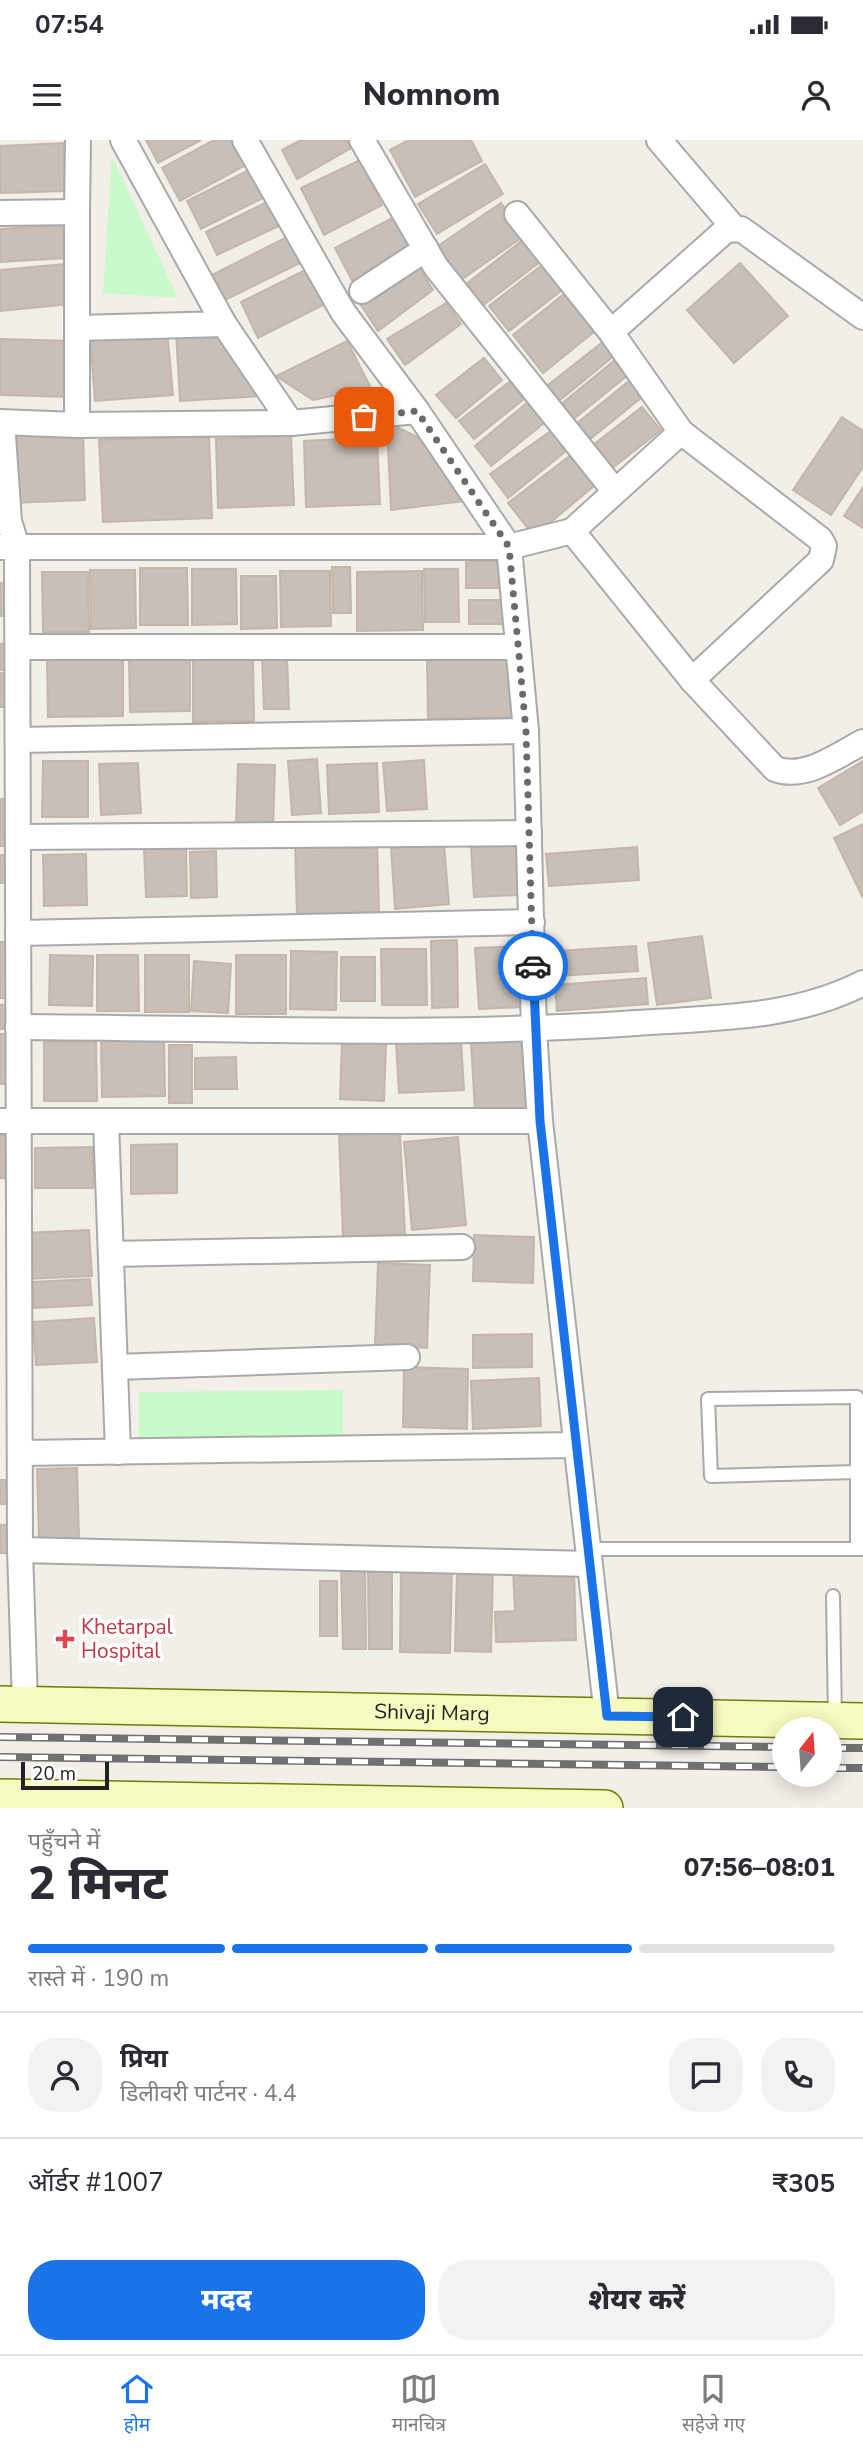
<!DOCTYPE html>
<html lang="hi">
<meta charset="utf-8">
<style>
:root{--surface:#fff;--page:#f2f2f3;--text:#2b2b33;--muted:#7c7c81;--line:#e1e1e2;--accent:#1a73e8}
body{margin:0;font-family:"Nunito Sans","Noto Sans Devanagari",sans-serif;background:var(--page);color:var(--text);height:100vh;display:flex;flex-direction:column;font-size:26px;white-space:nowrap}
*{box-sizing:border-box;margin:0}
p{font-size:23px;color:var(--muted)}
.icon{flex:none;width:38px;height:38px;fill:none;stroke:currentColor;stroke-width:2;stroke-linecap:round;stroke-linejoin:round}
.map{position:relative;height:1668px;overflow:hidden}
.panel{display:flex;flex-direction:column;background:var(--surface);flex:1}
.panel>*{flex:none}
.needle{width:46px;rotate:17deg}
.controls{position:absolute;left:772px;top:1577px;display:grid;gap:14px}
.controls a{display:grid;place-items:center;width:70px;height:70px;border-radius:50%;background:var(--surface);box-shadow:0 4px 18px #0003;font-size:35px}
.scale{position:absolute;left:21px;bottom:18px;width:88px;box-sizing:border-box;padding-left:7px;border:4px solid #222;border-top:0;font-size:19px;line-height:24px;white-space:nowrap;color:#222;-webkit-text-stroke:5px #fff;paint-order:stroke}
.pin{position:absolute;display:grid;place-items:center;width:60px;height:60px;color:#fff;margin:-30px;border-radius:14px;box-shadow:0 4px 10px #0006}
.courier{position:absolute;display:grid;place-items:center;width:70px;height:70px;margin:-35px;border:5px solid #1a73e8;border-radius:50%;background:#fff;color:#222;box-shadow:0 2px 9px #0007}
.head em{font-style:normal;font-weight:800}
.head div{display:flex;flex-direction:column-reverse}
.head{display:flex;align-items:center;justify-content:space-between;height:119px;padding:0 28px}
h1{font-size:46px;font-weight:800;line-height:52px}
.bar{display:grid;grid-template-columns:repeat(4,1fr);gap:10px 7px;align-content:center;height:84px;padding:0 28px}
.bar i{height:9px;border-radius:5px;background:var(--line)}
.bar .current{background:var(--accent)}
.bar p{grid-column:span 4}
.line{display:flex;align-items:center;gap:18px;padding:0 28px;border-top:2px solid var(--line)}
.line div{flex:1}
.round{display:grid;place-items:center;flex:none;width:74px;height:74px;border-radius:28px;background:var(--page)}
.cta{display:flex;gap:14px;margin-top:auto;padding:14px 28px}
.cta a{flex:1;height:80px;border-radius:28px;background:var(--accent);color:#fff;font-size:28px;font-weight:800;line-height:80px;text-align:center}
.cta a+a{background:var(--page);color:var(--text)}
.status{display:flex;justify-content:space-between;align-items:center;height:49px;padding:0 35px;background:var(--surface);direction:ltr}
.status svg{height:19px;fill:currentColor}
header{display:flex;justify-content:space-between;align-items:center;height:91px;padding:0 28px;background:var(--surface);font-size:32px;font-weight:800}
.tab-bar{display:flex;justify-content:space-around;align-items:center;height:98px;border-top:2px solid var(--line);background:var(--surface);font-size:19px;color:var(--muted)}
.tab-bar a{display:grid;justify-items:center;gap:4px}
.tab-bar .current{color:var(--accent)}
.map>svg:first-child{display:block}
.park{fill:#c8facc}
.building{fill:#c7bfb8;stroke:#c4b6ab;stroke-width:2}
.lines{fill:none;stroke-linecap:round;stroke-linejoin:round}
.lane-casing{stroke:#a9a9a9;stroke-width:16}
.street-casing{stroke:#a9a9a9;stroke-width:28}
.secondary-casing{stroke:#707d05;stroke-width:38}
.lane{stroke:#fff;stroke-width:12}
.street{stroke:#fff;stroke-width:24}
.secondary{stroke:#f7fabf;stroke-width:35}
.rail-casing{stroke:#707070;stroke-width:8}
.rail{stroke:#fff;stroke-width:5;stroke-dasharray:16;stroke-linecap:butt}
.done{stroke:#6b6a68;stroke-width:7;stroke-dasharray:0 12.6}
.route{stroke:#1a73e8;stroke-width:9}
.health-dot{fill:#e0444e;stroke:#fff;stroke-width:2.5}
.labels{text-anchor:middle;stroke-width:7;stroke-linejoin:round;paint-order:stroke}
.health-label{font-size:21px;fill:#be3a42;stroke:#fff;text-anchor:start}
.street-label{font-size:21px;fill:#222;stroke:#fff}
</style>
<div class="status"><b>07:54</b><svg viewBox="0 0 49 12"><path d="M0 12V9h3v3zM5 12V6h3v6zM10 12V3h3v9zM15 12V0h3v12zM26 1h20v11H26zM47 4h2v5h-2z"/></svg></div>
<header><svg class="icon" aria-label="menu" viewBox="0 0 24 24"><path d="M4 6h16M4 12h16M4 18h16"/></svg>Nomnom<svg class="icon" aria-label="person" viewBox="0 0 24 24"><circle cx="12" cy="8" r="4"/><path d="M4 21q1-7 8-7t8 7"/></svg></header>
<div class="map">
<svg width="863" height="1668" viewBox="0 0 863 1668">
<rect width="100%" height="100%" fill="#f2efe9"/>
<g class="park">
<polygon points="112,16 178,158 103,153"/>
<polygon points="343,1250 343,1298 139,1300 139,1252"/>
</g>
<g class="building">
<polygon points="146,0 201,0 158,23"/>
<polygon points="214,0 239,0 251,22 180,61 162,28"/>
<polygon points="301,0 347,0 351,8 297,39 282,10"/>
<polygon points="409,0 471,0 482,21 415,57 390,10"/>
<polygon points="64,3 66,51 0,53 0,6"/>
<polygon points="360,20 382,65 324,95 301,48"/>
<polygon points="485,24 503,54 437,94 418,64"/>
<polygon points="249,30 263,58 201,89 187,61"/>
<polygon points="267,62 279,86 217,115 206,92"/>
<polygon points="501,63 524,96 458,142 435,108"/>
<polygon points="394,77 412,113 355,146 335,108"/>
<polygon points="64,85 66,118 0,122 0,89"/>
<polygon points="287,97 300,123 225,160 212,135"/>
<polygon points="524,99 541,121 478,169 461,148"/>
<polygon points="546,122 566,147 509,191 489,166"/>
<polygon points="740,123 788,176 734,223 687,170"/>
<polygon points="64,124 69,164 0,171 0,130"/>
<polygon points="419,127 433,150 378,191 361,165"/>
<polygon points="307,129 325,164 258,198 241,162"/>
<polygon points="569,150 600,187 543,233 513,195"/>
<polygon points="446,163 461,184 405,225 387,199"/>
<polygon points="167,189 173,255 95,261 90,196"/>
<polygon points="176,192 224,195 263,256 180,261"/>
<polygon points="0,199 73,201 72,257 0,255"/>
<polygon points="347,201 371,248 313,260 276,236"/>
<polygon points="604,201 615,215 555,264 543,249"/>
<polygon points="484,218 502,240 456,278 436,255"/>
<polygon points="615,220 628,235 571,281 559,266"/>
<polygon points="634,237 647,253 584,304 571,288"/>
<polygon points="509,242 524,259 474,299 459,281"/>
<polygon points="529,261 544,283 491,326 475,306"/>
<polygon points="642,267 661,290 607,332 588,309"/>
<polygon points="842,277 863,291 863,327 831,375 793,350"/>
<polygon points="387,282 427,302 465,361 391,370"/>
<polygon points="83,291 85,360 13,363 10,295"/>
<polygon points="551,291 566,311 508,358 490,334"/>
<polygon points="209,296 212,378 103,382 99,300"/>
<polygon points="291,296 294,365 218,368 216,299"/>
<polygon points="377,297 380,364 306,367 304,301"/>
<polygon points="571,315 594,346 534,396 508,363"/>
<polygon points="863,347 863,388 844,376"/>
<rect x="466" y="421" width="41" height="27"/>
<polygon points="332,427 350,427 351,473 333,473"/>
<polygon points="140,428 187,428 188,485 140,485"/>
<polygon points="192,429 236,429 237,484 192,485"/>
<polygon points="424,429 458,429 459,482 425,482"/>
<polygon points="90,430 135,430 136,488 91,489"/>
<polygon points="280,431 330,431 331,486 281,487"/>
<polygon points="422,431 423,490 357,491 357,432"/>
<polygon points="42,432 88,432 89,492 43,492"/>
<polygon points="241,436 276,436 277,488 241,489"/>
<rect x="0" y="443" width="9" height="33"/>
<polygon points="469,460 512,460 513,484 469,484"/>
<polygon points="15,503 15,530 0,530 0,504"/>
<polygon points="253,517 254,581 193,582 193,518"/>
<polygon points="287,517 289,569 264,569 262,518"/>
<polygon points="510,517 511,577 428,579 427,519"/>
<polygon points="123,518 123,576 48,577 47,519"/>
<polygon points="190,519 190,571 130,572 129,520"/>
<rect x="0" y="533" width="8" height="34"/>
<polygon points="317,619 321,673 292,675 288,621"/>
<polygon points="424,620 427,669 387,671 383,623"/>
<polygon points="43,621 88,621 88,677 42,677"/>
<polygon points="863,621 863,671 840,685 818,648"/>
<polygon points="138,623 141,673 101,675 99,624"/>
<polygon points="377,623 379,672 329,674 327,625"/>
<polygon points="238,624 275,625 273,687 236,686"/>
<polygon points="9,658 10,706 0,706 0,659"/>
<polygon points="863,684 863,758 834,698"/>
<polygon points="377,699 379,772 297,775 295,702"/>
<polygon points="444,704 449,764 395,769 391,708"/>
<polygon points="516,705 518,755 474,757 471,707"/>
<polygon points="186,707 187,756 146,757 144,708"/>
<polygon points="637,707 639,740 549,746 546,714"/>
<polygon points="216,711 217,757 191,758 190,712"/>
<polygon points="86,714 87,765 44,766 43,715"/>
<rect x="0" y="715" width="15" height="28"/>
<polygon points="702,796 711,858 657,865 648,803"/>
<polygon points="457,800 458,867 432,868 431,801"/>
<polygon points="0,802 16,802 17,858 0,858"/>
<polygon points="519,806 523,867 479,869 475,808"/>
<polygon points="636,806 638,831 557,836 556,811"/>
<polygon points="381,809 426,809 427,865 382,865"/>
<polygon points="291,811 337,812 336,870 290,869"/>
<polygon points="50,815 93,816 92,866 49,865"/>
<polygon points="97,815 138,815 139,871 97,871"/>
<rect x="145" y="815" width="44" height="57"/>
<rect x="236" y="815" width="50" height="59"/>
<rect x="341" y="817" width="34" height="44"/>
<polygon points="194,821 231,824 228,873 191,871"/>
<polygon points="646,838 648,864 557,871 555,845"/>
<polygon points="13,864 15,888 0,889 0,865"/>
<polygon points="0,894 14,894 15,944 0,944"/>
<polygon points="101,899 164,899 165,956 102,957"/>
<polygon points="522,899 527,968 475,971 471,902"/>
<polygon points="461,900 464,950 399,953 396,903"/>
<polygon points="44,902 96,902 97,961 44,961"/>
<polygon points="342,902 386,904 384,961 340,959"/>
<rect x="169" y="905" width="23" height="58"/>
<polygon points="236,917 237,949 195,949 195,918"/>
<polygon points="400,993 405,1094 343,1097 339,995"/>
<rect x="0" y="995" width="5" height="43"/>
<polygon points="458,997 466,1085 412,1090 404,1002"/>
<polygon points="177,1004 177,1053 131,1054 131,1005"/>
<polygon points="93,1007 93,1048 35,1048 35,1008"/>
<polygon points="89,1090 92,1136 26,1139 23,1093"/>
<polygon points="474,1095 534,1097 533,1143 473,1141"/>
<polygon points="378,1123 430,1125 427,1208 375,1205"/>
<polygon points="90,1139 92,1165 34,1168 33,1142"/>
<polygon points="94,1178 97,1222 36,1225 33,1182"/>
<polygon points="532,1194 532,1227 473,1228 473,1195"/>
<polygon points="404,1227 468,1229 467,1289 403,1287"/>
<polygon points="539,1238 541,1286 473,1289 471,1241"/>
<polygon points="77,1328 79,1399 39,1399 37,1329"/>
<rect x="0" y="1340" width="10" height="24"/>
<rect x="0" y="1385" width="10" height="28"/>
<polygon points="341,1427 365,1427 366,1509 343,1509"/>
<polygon points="401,1427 452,1428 450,1513 400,1512"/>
<polygon points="457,1430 493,1431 491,1512 455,1511"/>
<polygon points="574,1430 576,1500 496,1502 495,1472 515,1471 513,1431"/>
<polygon points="368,1432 392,1432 392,1509 369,1509"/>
<rect x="320" y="1441" width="17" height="55"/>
</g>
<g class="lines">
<g class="lane-casing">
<g id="lane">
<polyline points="857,1332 711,1336 708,1259 857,1257 857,1409"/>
<polyline points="587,1409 863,1409"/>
<polyline points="833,1456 835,1580"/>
</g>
</g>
<g class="street-casing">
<g id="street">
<polyline points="245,0 343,172 417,271 509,407 526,591 534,890 540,981 607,1576"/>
<polyline points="362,0 436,127 614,350"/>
<polyline points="659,0 734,88"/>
<polyline points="77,72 78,0"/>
<polyline points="0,73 77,72 77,285"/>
<polyline points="517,74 611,192 681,292"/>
<polyline points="362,151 426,109"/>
<polyline points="224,184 291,283 417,271"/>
<polyline points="78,188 224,184 123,0"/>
<polyline points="611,192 726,90 741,89 863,177"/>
<polyline points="0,282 77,285 291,283"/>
<polyline points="2,282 9,381 17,407 20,1410 25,1564"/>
<polyline points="572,391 681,292 820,399 824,406 821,420 692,540"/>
<path d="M1 407H509L572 391 692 540 775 629C805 640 836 616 863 602"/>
<polyline points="18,507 518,507"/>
<polyline points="18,600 526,591"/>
<polyline points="18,697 529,693"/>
<polyline points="18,793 532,782"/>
<path d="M18 887C224 888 431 897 636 883 713 878 793 879 863 843"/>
<polyline points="0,981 540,981"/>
<polyline points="106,982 118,1312"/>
<polyline points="111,1114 462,1107"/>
<polyline points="115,1227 407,1217"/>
<polyline points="20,1313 575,1305"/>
<polyline points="20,1410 589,1424"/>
</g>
</g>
<g class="secondary-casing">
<g id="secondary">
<path id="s1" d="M0 1564 863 1581"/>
<polyline points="0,1657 605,1668"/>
</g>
</g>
<use href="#lane" class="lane"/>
<use href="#street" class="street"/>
<use href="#secondary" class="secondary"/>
<g class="rail-casing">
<g id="rail">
<polyline points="0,1597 784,1607"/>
<polyline points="830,1608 863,1608"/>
<polyline points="0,1617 784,1627"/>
<polyline points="830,1628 863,1628"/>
</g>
</g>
<use href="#rail" class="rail"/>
</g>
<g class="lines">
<polyline class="done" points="364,277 417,271 509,407 526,591 533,826"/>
<polyline class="route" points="533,826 540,981 607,1576 683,1577"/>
</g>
<path class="health-dot" d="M61.5 1488.5h7v7h7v7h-7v7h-7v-7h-7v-7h7z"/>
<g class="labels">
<g class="health-label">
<text x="81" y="1494">Khetarpal<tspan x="81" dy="24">Hospital</tspan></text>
</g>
<g class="street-label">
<text dy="7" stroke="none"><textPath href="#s1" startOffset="432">Shivaji Marg</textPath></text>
</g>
</g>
</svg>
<div class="controls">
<a><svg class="needle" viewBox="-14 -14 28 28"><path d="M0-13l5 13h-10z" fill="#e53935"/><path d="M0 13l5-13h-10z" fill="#7c7c81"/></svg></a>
</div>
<div class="scale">20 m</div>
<div class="pin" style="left:364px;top:277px;background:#ea580c"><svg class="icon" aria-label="bag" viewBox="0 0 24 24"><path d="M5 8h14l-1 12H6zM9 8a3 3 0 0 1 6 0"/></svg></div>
<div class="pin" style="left:683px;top:1577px;background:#1f2937"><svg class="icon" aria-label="home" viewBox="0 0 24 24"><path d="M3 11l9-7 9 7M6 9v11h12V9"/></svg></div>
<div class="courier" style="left:533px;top:826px"><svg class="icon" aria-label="car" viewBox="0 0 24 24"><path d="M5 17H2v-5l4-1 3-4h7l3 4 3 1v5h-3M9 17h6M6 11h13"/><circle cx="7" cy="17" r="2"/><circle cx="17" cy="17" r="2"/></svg></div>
</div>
<section class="panel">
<div class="head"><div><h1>2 मिनट</h1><p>पहुँचने में</p></div><em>07:56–08:01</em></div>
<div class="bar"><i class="current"></i><i class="current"></i><i class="current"></i><i></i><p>रास्ते में · 190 m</p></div>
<div class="line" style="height:126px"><a class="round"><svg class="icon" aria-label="person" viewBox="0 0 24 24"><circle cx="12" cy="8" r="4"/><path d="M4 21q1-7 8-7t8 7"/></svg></a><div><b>प्रिया</b><p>डिलीवरी पार्टनर · 4.4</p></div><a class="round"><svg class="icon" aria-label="chat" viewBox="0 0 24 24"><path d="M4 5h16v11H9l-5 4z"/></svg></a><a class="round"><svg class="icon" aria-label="phone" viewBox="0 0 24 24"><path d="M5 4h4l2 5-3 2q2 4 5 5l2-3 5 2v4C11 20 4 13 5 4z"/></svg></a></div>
<div class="line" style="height:91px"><div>ऑर्डर #1007</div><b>₹305</b></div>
<div class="cta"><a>मदद</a><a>शेयर करें</a></div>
</section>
<nav class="tab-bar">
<a class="current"><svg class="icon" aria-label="home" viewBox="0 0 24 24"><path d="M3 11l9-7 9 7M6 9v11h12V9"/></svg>होम</a>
<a><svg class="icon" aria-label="map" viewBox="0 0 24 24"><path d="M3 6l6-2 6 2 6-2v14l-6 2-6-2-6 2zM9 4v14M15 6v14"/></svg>मानचित्र</a>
<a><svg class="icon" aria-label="saved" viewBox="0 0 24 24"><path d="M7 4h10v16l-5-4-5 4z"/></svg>सहेजे गए</a>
</nav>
